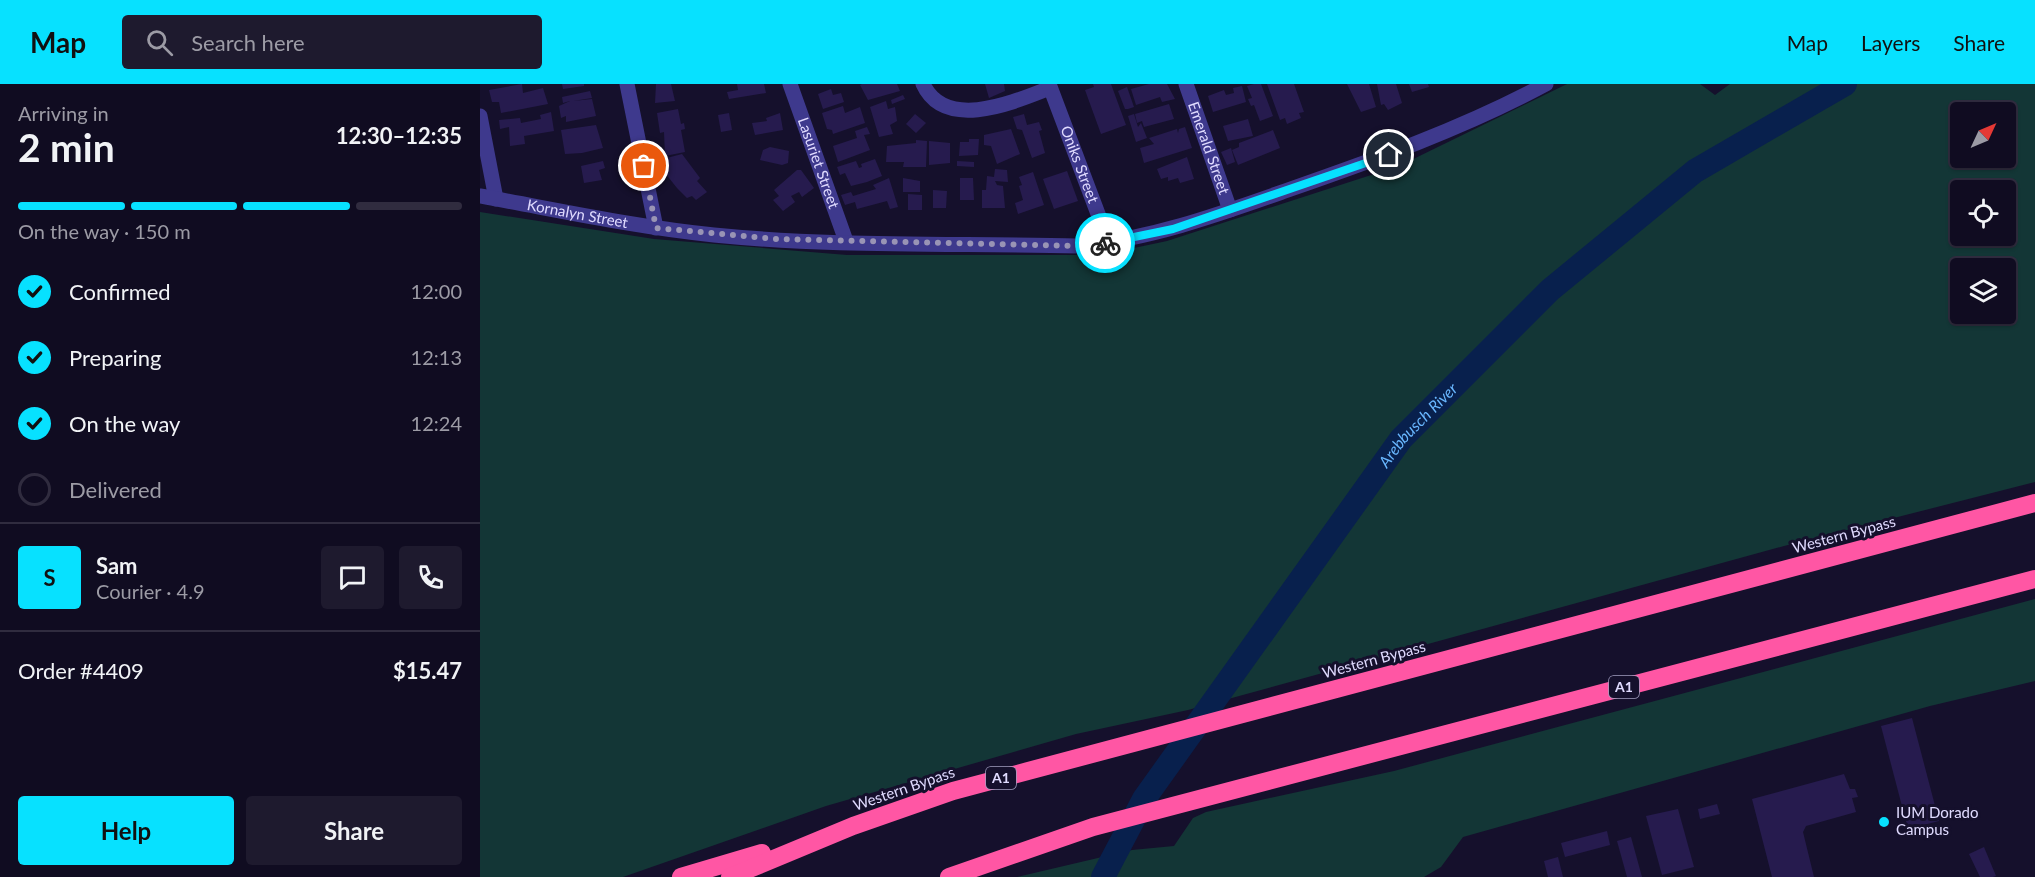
<!DOCTYPE html>
<meta charset="utf-8">
<style>
:root{--surface:#100c21;--page:#1e1a2e;--text:#f1f3f6;--muted:#9c9ba5;--line:#302c3f;--accent:#07e1ff}
body{margin:0;font-family:Lato,sans-serif;background:var(--page);color:var(--text);height:100vh;display:flex;flex-direction:column;font-size:22px;white-space:nowrap}
*{box-sizing:border-box;margin:0}
p{font-size:20px;color:var(--muted)}
.icon{flex:none;width:33px;height:33px;fill:none;stroke:currentColor;stroke-width:2;stroke-linecap:round;stroke-linejoin:round}
.map{position:relative;flex:1;overflow:hidden}
.panel{display:flex;flex-direction:column;background:var(--surface);width:480px}
.panel>*{flex:none}
.needle{width:39px;rotate:46deg}
.controls{position:absolute;left:1470px;top:18px;display:grid;gap:12px}
.controls a{display:grid;place-items:center;width:66px;height:66px;border-radius:6px;background:var(--surface);box-shadow:0 2px 4px #0004,0 0 0 2px var(--line);font-size:30px}
.pin{position:absolute;display:grid;place-items:center;width:51px;height:51px;color:#fff;margin:-26px;border:3px solid #fff;border-radius:50%;box-shadow:0 2px 6px #0007}
.courier{position:absolute;display:grid;place-items:center;width:60px;height:60px;margin:-30px;border:4px solid #07e1ff;border-radius:50%;background:#fff;color:#222;box-shadow:0 2px 8px #0007}
.summary em{font-style:normal;font-weight:700}
.summary div{display:flex;flex-direction:column-reverse}
.summary{display:flex;align-items:center;justify-content:space-between;height:102px;padding:0 18px}
h1{font-size:39px;font-weight:700;line-height:45px}
.bar{display:grid;grid-template-columns:repeat(4,1fr);gap:9px 6px;align-content:center;height:72px;padding:0 18px}
.bar i{height:8px;border-radius:4px;background:var(--line)}
.bar .current{background:var(--accent)}
.bar p{grid-column:span 4}
.line{display:flex;align-items:center;gap:15px;padding:0 18px;border-top:2px solid var(--line)}
.line div{flex:1}
.round{display:grid;place-items:center;flex:none;width:63px;height:63px;border-radius:6px;background:var(--page)}
ol{padding:0 18px;list-style:none}
li{display:flex;align-items:center;gap:18px;height:66px}
li p{margin-inline-start:auto}
li .icon{padding:6px;border-radius:50%;background:var(--accent);color:#111;stroke-width:4}
li:last-child{color:var(--muted)}
li i{width:33px;height:33px;border:3px solid var(--line);border-radius:50%}
.button{display:flex;gap:12px;margin-top:auto;padding:12px 18px}
.button a{flex:1;height:69px;border-radius:6px;background:var(--accent);color:#111;font-size:24px;font-weight:700;line-height:69px;text-align:center}
.button a+a{background:var(--page);color:var(--text)}
header{display:flex;align-items:center;gap:36px;box-sizing:border-box;height:84px;padding:0 30px;background:var(--accent);color:#111}
header strong{font-size:28px}
nav{display:flex;gap:33px;margin-inline-start:auto;font-size:21px}
.search{width:420px;height:54px;background:var(--page);display:flex;align-items:center;gap:15px;box-sizing:border-box;padding:0 21px;border-radius:6px;color:var(--muted);font-size:22px}
main{display:flex;flex:1;min-height:0}
.map>svg:first-child{display:block}
.green{fill:#133636;fill-rule:evenodd}
.lines{fill:none;stroke-linecap:round;stroke-linejoin:round}
.river{stroke:#08204d;stroke-width:24}
.building{fill:#261b4e}
.minor{stroke:#3e398d;stroke-width:15}
.highway{stroke:#ff56a4;stroke-width:18}
.done{stroke:#9994b5;stroke-width:6;stroke-dasharray:0 10.8}
.route{stroke:#07e1ff;stroke-width:8}
.poi-dot{fill:#07e1ff;stroke:#15102c;stroke-width:2}
.labels{text-anchor:middle;stroke-width:6;stroke-linejoin:round;paint-order:stroke}
.shield{fill:#15102c;stroke:#a39ec0;stroke-width:1.5}
.shield-label{font-size:14px;font-weight:bold;fill:#e0dbff}
.street-label{font-size:15px;fill:#e0dbff;stroke:#15102c}
.poi-label{font-size:15px;fill:#e0dbff;stroke:#15102c;text-anchor:start}
.water-label{font-size:16px;font-style:italic;fill:#69b7ff;stroke:#15102c}
</style>
<header>
<strong>Map</strong>
<div class="search"><svg class="icon" aria-label="search" viewBox="0 0 24 24"><circle cx="10" cy="10" r="6"/><path d="M15 15l6 6"/></svg>Search here</div>
<nav><a>Map</a><a>Layers</a><a>Share</a></nav>
</header>
<main>
<section class="panel">
<div class="summary"><div><h1>2 min</h1><p>Arriving in</p></div><em>12:30–12:35</em></div>
<div class="bar"><i class="current"></i><i class="current"></i><i class="current"></i><i></i><p>On the way · 150 m</p></div>
<ol>
<li><svg class="icon" aria-label="check" viewBox="0 0 24 24"><path d="M5 12l5 5 9-10"/></svg>Confirmed<p>12:00</p></li>
<li><svg class="icon" aria-label="check" viewBox="0 0 24 24"><path d="M5 12l5 5 9-10"/></svg>Preparing<p>12:13</p></li>
<li><svg class="icon" aria-label="check" viewBox="0 0 24 24"><path d="M5 12l5 5 9-10"/></svg>On the way<p>12:24</p></li>
<li><i></i>Delivered</li>
</ol>
<div class="line" style="height:108px"><b class="round" style="background:var(--accent);color:#111">S</b><div><b>Sam</b><p>Courier · 4.9</p></div><a class="round"><svg class="icon" aria-label="chat" viewBox="0 0 24 24"><path d="M4 5h16v11H9l-5 4z"/></svg></a><a class="round"><svg class="icon" aria-label="phone" viewBox="0 0 24 24"><path d="M5 4h4l2 5-3 2q2 4 5 5l2-3 5 2v4C11 20 4 13 5 4z"/></svg></a></div>
<div class="line" style="height:78px"><div>Order #4409</div><b>$15.47</b></div>
<div class="button"><a>Help</a><a>Share</a></div>
</section>
<div class="map">
<svg width="1555" height="793" viewBox="0 0 1555 793">
<rect width="100%" height="100%" fill="#15102c"/>
<g class="green">
<path d="M1087 0H1220L1235 11 1250 0H1555V398L1304 462 708 626 596 650 346 722 143 793H0V128L174 155 367 171H621L687 157 919 82ZM1526 28V74H1480V28ZM1526 106V152H1480V106ZM1526 184V230H1480V184Z"/>
<polygon points="1555,515 1555,597 1450,622 983,753 961,783 944,793 537,793 652,766 694,762 713,734 726,728 914,687"/>
</g>
<g class="lines">
<path class="river" id="s1" d="M623 793 664 715 921 355 1070 206 1215 87 1365 0"/>
</g>
<g class="building">
<polygon points="42,0 43,9 63,4 68,20 21,29 19,18 12,18 9,6"/>
<polygon points="82,0 104,0 104,2 83,5"/>
<polygon points="176,0 191,0 195,17 175,19"/>
<polygon points="257,0 284,0 286,9 249,15 247,8 258,6"/>
<polygon points="382,0 417,0 420,7 388,16 380,1"/>
<polygon points="505,0 524,0 525,7 509,14"/>
<polygon points="613,0 631,0 646,41 621,50 605,6 614,3"/>
<polygon points="669,0 687,0 695,15 682,18 680,13 656,21 651,5"/>
<polygon points="774,0 781,0 793,32 780,37 774,21 771,22 768,15 772,14 767,2"/>
<polygon points="787,0 814,0 824,28 819,29 821,34 807,40 805,34 800,36"/>
<polygon points="867,0 889,0 896,23 881,28"/>
<polygon points="897,0 916,0 922,19 908,26 904,20 901,21"/>
<polygon points="929,0 948,0 949,3 932,8"/>
<polygon points="762,2 766,18 733,28 728,12 744,6 746,11 754,9 753,4"/>
<polygon points="647,3 654,23 648,25 645,25 638,7"/>
<polygon points="351,5 353,11 361,9 364,18 343,25 338,10"/>
<polygon points="110,7 112,14 93,17 112,15 116,32 86,38 86,32 81,34 79,22 90,17 83,19 82,13"/>
<polygon points="423,11 425,15 412,20 411,16"/>
<polygon points="406,17 408,25 415,23 417,37 410,41 413,50 399,53 390,23"/>
<polygon points="689,20 694,35 664,43 662,37 657,39 655,30"/>
<polygon points="363,22 365,29 380,23 385,39 353,50 352,46 347,45 342,29"/>
<polygon points="198,25 201,40 204,39 205,45 201,46 205,68 185,72 184,48 180,49 177,29"/>
<polygon points="71,28 74,47 44,52 45,60 30,62 29,43 20,45 19,36 40,34 41,39 61,35 60,31"/>
<polygon points="249,29 252,46 241,48 238,31"/>
<polygon points="300,29 303,46 275,51 272,39 287,37 286,34"/>
<polygon points="435,30 446,39 436,49 426,40"/>
<polygon points="544,30 547,41 559,38 562,46 559,47 565,69 552,74 542,46 537,45 533,33"/>
<polygon points="654,30 658,43 661,39 667,54 656,58 648,32"/>
<polygon points="768,35 773,52 748,57 743,42"/>
<polygon points="116,41 123,64 102,69 85,70 81,46"/>
<polygon points="387,43 390,50 384,51 390,66 358,78 353,62 377,54 375,47"/>
<polygon points="705,43 712,64 664,79 660,64 674,60 669,54 697,45 698,49 699,45"/>
<polygon points="531,45 540,70 517,80 511,62 504,61 504,51"/>
<polygon points="793,46 800,64 758,81 752,66 759,63 759,59"/>
<polygon points="489,55 499,55 498,71 479,72 480,58 489,58"/>
<polygon points="436,56 447,57 446,83 423,83 424,78 406,78 407,62 436,59"/>
<polygon points="449,57 470,59 470,79 449,81"/>
<polygon points="290,63 309,67 308,79 302,81 280,76 283,66"/>
<polygon points="751,64 755,78 747,81 741,68"/>
<polygon points="202,70 220,94 217,97 227,108 216,116 212,112 207,114 197,104 185,89 188,87 179,76"/>
<polygon points="707,73 714,95 700,99 698,94 688,97 688,93 681,95 677,85"/>
<polygon points="395,75 402,92 387,98 371,102 365,89 360,91 357,83 376,77 379,84 382,83 381,80"/>
<polygon points="123,77 125,84 119,86 122,96 104,99 101,82"/>
<polygon points="477,77 494,78 494,83 477,82"/>
<polygon points="515,85 527,86 528,98 515,97 517,101 523,102 525,124 502,124 502,106 506,106 507,92 514,93"/>
<polygon points="317,86 321,86 334,104 322,113 319,108 311,112 315,118 303,127 293,116 299,112 294,106"/>
<polygon points="587,87 598,117 574,125 563,95"/>
<polygon points="553,88 564,121 538,130 535,119 543,116 539,102 542,101 539,93"/>
<polygon points="409,94 418,123 410,125 407,117 377,125 375,118 365,121 361,111 371,108 373,112 396,105 393,101"/>
<polygon points="423,94 440,97 440,108 423,108"/>
<polygon points="480,94 493,94 494,116 480,116"/>
<polygon points="453,106 467,107 466,124 453,124"/>
<polygon points="428,110 442,111 442,126 428,126"/>
<polygon points="1432,634 1459,737 1428,745 1401,642"/>
<polygon points="1364,690 1370,705 1375,705 1378,713 1372,714 1376,728 1326,742 1323,748 1334,793 1292,793 1272,715"/>
<polygon points="1237,720 1240,730 1220,735 1218,725"/>
<polygon points="1198,725 1214,783 1182,791 1166,732"/>
<polygon points="1127,747 1130,761 1085,773 1081,759"/>
<polygon points="1151,753 1162,793 1147,793 1137,757"/>
<polygon points="1504,763 1516,792 1513,793 1500,793 1489,770"/>
<polygon points="1078,773 1083,793 1068,793 1064,777"/>
</g>
<g class="lines">
<g class="minor">
<polyline points="147,0 176,144"/>
<path id="s2" d="M310 0 366 157"/>
<path d="M443 0C465 48 534 18 570 4"/>
<path id="s3" d="M569 0 629 159"/>
<path id="s4" d="M706 0 750 126"/>
<polyline points="0,32 16,115"/>
<path id="s5" d="M0 112C78 126 155 143 234 151 354 163 477 159 598 162 670 155 737 131 805 107 894 76 982 45 1066 0"/>
</g>
<g class="highway">
<polyline points="201,793 282,769"/>
<polyline points="250,793 373,742 473,707 1555,419"/>
<polyline points="469,793 613,743 1555,495"/>
</g>
</g>
<g class="lines">
<polyline class="done" points="164,82 176,144 297,155 598,162 625,159"/>
<polyline class="route" points="625,159 693,145 909,71"/>
</g>
<circle class="poi-dot" cx="1404" cy="738" r="6"/>
<g class="labels">
<g class="shield">
<rect x="1129" y="592" width="30" height="22" rx="4.5"/>
<rect x="506" y="683" width="30" height="22" rx="4.5"/>
</g>
<g class="shield-label">
<text x="1144" y="608">A1</text>
<text x="521" y="699">A1</text>
</g>
<g class="street-label">
<text dy="5" stroke="none"><textPath href="#s4" startOffset="68">Emerald Street</textPath></text>
<text dy="5" stroke="none"><textPath href="#s2" startOffset="84">Lasuriet Street</textPath></text>
<text dy="5" stroke="none"><textPath href="#s3" startOffset="86">Oniks Street</textPath></text>
<text dy="5" stroke="none"><textPath href="#s5" startOffset="99">Kornalyn Street</textPath></text>
<text transform="translate(1364 451) rotate(-15)" y="5">Western Bypass</text>
<text transform="translate(894 576) rotate(-15)" y="5">Western Bypass</text>
<text transform="translate(424 705) rotate(-19)" y="5">Western Bypass</text>
</g>
<g class="poi-label">
<text x="1416" y="734">IUM Dorado<tspan x="1416" dy="17">Campus</tspan></text>
</g>
<g class="water-label">
<text dy="6" stroke="none"><textPath href="#s1" startOffset="552">Arebbusch River</textPath></text>
</g>
</g>
</svg>
<div class="controls">
<a><svg class="needle" viewBox="-14 -14 28 28"><path d="M0-13l5 13h-10z" fill="#e53935"/><path d="M0 13l5-13h-10z" fill="#9c9ba5"/></svg></a>
<a><svg class="icon" aria-label="locate" viewBox="0 0 24 24"><circle cx="12" cy="12" r="6"/><path d="M12 2v4M12 18v4M2 12h4M18 12h4"/></svg></a>
<a><svg class="icon" aria-label="layers" viewBox="0 0 24 24"><path d="M12 4l9 5-9 5-9-5zM3 14l9 5 9-5"/></svg></a>
</div>
<div class="pin" style="left:164px;top:82px;background:#ea580c"><svg class="icon" aria-label="bag" viewBox="0 0 24 24"><path d="M5 8h14l-1 12H6zM9 8a3 3 0 0 1 6 0"/></svg></div>
<div class="pin" style="left:909px;top:71px;background:#1f2937"><svg class="icon" aria-label="home" viewBox="0 0 24 24"><path d="M3 11l9-7 9 7M6 9v11h12V9"/></svg></div>
<div class="courier" style="left:625px;top:159px"><svg class="icon" aria-label="bike" viewBox="0 0 24 24"><circle cx="6" cy="16" r="4"/><circle cx="18" cy="16" r="4"/><path d="M6 16l4-8h5l3 8M10 8l3 8H6M13 5h3"/></svg></div>
</div>
</main>
